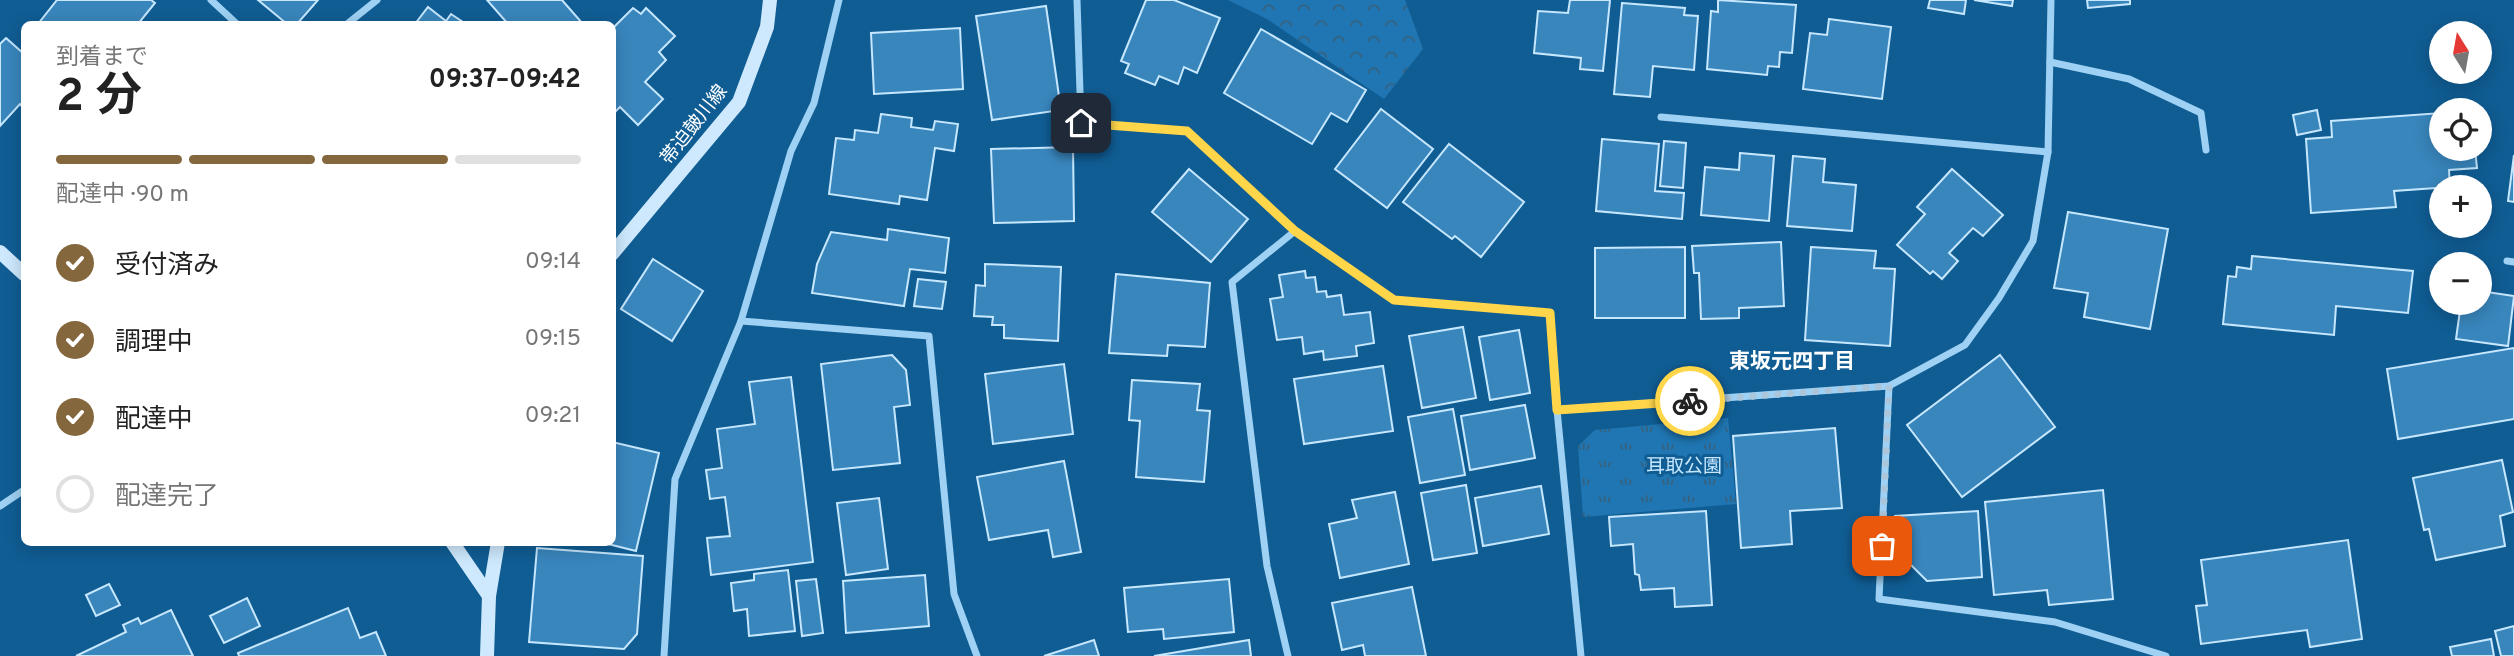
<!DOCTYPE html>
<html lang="ja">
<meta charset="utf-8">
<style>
:root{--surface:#fff;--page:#f6f6f6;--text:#222;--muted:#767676;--line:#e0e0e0;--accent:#85673e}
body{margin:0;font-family:Overpass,"Noto Sans JP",sans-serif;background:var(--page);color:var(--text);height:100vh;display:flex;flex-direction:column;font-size:26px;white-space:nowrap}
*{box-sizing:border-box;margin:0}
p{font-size:23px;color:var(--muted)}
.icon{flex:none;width:38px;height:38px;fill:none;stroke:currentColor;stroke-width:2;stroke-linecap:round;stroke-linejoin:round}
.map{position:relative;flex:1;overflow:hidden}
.drawer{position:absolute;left:21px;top:21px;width:595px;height:525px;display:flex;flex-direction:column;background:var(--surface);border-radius:10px;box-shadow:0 4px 18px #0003}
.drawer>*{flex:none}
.needle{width:46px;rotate:349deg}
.controls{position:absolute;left:2429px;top:21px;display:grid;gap:14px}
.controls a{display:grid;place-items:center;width:63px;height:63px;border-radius:50%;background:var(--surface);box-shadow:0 4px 18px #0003;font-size:35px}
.pin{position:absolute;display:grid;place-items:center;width:60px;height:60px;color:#fff;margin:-30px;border-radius:14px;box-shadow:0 4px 10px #0006}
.courier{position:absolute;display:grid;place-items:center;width:70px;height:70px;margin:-35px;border:5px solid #ffd54a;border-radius:50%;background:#fff;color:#222;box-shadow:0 2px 9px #0007}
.headline em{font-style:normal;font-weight:700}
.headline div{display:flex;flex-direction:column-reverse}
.headline{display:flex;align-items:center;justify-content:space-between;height:119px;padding:0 35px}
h1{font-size:46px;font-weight:700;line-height:52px}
.bar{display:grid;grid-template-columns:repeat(4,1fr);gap:10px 7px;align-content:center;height:84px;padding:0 35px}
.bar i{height:9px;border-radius:5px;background:var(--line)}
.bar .current{background:var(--accent)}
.bar p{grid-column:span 4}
ol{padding:0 35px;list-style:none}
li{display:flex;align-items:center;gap:21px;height:77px}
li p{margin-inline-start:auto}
li .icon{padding:7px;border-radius:50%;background:var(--accent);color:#fff;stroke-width:4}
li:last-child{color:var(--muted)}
li i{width:38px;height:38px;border:4px solid var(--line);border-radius:50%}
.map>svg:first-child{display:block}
.forest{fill:url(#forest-crowns)}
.park{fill:url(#park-tufts)}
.building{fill:#3986bd;stroke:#c6e7fe;stroke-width:2}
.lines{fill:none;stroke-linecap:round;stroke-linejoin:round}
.street{stroke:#9ed1f3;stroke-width:7}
.secondary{stroke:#cee9fd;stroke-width:14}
.done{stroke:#abc6da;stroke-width:7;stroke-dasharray:0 12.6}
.route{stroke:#ffd54a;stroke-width:9}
.labels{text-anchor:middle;stroke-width:6;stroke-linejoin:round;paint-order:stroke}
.street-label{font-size:19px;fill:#fff;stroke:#105d94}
.park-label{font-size:19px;fill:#c6e7fe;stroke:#105d94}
.neighbourhood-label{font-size:21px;font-weight:bold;fill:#fff;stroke:#105d94}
</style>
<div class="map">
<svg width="2514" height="656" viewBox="0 0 2514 656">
<defs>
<pattern id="forest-crowns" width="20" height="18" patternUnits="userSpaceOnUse" patternTransform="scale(1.75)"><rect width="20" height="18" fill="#1f76b2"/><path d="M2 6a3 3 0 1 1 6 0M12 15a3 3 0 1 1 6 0" fill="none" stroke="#36617f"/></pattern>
<pattern id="park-tufts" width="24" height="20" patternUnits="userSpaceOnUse" patternTransform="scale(1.75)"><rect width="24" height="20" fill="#1f76b2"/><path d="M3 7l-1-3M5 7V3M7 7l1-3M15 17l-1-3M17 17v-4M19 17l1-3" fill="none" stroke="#36617f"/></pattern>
</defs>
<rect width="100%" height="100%" fill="#105d94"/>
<polygon class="forest" points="1228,0 1405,0 1423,49 1384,99 1267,19"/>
<polygon class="park" points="1728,418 1736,504 1583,517 1578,446 1595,430"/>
<g class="building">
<polygon points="57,0 151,0 155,3 138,24 38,24"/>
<polygon points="258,0 318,0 297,24 287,24"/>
<polygon points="487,0 562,0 583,24 508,24"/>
<polygon points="1146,0 1174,0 1220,18 1197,73 1184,67 1178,84 1159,76 1155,85 1125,73 1129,64 1121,61"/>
<polygon points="1570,0 1610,0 1603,71 1580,69 1581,58 1534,53 1538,11 1568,13"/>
<polygon points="1718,0 1796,5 1792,53 1780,52 1779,67 1768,66 1767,75 1707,69 1711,11 1718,12"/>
<polygon points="1930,0 1966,0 1964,14 1928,8"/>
<polygon points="1974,0 2013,0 2012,6"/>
<polygon points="2087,0 2130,0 2130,4 2088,8"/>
<polygon points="1622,3 1685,8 1684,15 1698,16 1694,70 1653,66 1650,97 1614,94"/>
<polygon points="1046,6 1061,110 992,120 976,16"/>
<polygon points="428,7 446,21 451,14 466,24 415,24"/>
<polygon points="633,8 641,14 646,8 675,36 659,52 666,60 645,82 663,99 638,125 620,107 612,115 612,29"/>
<polygon points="1829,19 1891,27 1882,99 1803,89 1810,33 1827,35"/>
<polygon points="960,28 963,89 874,94 871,33"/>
<polygon points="1261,29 1366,90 1347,122 1331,113 1312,144 1224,93"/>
<polygon points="6,38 24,54 24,109 20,104 0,126 0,44"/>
<polygon points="1381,109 1433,149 1387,208 1335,169"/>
<polygon points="2317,110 2321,130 2297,135 2293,115"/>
<polygon points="2441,113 2441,149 2475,149 2477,168 2449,170 2450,187 2394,191 2396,207 2311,213 2306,139 2332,137 2331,121"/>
<polygon points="881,114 912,118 911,127 933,130 935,121 958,124 954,151 935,148 927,200 900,196 899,204 829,194 836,138 854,140 855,130 878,133"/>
<polygon points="1602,139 1659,144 1655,191 1684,193 1682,219 1596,211"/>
<polygon points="1664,141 1686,143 1683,188 1660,186"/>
<polygon points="1449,144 1524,202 1481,257 1455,236 1452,239 1403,202"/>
<polygon points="1073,147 1074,221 994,223 991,149"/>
<polygon points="1740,153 1774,156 1769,221 1701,215 1705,167 1739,170"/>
<polygon points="2514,155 2514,202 2508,201"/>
<polygon points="1793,156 1825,159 1823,182 1856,185 1852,231 1787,226"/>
<polygon points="1189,169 1248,219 1211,262 1152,212"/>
<polygon points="1952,169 2003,215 1983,236 1973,228 1949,253 1958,261 1942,279 1933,271 1930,274 1897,245 1925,214 1917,207"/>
<polygon points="2068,212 2168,229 2150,329 2084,317 2088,293 2054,288"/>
<polygon points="888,229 949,238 945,273 910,269 904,306 812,293 817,264 831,232 887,240"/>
<polygon points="1781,242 1784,306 1739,308 1739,318 1701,319 1699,273 1694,273 1692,246"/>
<polygon points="1685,247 1685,318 1595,318 1595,248"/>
<polygon points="1811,247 1876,251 1874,268 1895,269 1890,346 1805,340"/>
<polygon points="2252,256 2413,271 2408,313 2336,306 2334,335 2223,324 2228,276 2236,277 2237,267 2251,269"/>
<polygon points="653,259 703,291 672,341 621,309"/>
<polygon points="985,264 1061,267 1058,341 1004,338 1004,325 992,325 993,317 974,316 976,285 985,286"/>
<polygon points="1305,271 1306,278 1315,277 1317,292 1326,291 1327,297 1341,295 1344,315 1370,312 1374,343 1356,346 1357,356 1324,360 1323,351 1304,354 1302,337 1277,340 1270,299 1283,297 1279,275"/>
<polygon points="1116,274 1210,283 1205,347 1168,345 1167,356 1109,353"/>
<polygon points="918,279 946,282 942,309 914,306"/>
<polygon points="2480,291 2514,296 2508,346 2456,339 2461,303 2480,303"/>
<polygon points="1463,327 1476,398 1422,408 1409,336"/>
<polygon points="1519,330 1530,393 1490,400 1479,337"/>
<polygon points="2514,348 2514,419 2398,439 2387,369"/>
<polygon points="892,355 906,370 910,405 894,407 900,463 833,470 821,364"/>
<polygon points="2000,355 2055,427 1962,497 1907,425"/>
<polygon points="1064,364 1073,434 993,444 985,374"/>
<polygon points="1383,366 1393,431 1304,444 1294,379"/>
<polygon points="791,377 813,562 711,575 707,538 730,536 725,497 710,499 706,470 722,468 717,429 755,424 749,382"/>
<polygon points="1132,380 1200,384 1197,410 1210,411 1204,482 1136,477 1140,421 1129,420"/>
<polygon points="1525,405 1535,458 1470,470 1461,416"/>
<polygon points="1453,409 1465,475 1420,483 1408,417"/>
<polygon points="1835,428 1842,508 1790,511 1792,544 1741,548 1733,436"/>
<polygon points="612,442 659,453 636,551 600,542 612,542"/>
<polygon points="2502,460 2513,512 2500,516 2505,546 2436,560 2429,529 2424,530 2413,478"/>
<polygon points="1064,461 1081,552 1053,557 1048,530 989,540 977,477"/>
<polygon points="1466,485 1477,553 1433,560 1421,493"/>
<polygon points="1541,486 1549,534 1483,546 1475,498"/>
<polygon points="2103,490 2113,599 2049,605 2047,590 1994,595 1985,502"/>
<polygon points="1395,492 1409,564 1340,578 1329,524 1357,518 1352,500"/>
<polygon points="879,498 888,569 846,575 837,503"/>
<polygon points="1706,511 1712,605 1675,607 1674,588 1641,590 1639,575 1635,574 1633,544 1611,546 1609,517"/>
<polygon points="1978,511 1982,577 1927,581 1898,552 1895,516"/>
<polygon points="2348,540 2362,639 2310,647 2307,630 2201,644 2196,606 2207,605 2201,560"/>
<polygon points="537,548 643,556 637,634 624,649 529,642"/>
<polygon points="788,570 795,631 749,636 747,609 734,611 731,583 754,580 754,574"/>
<polygon points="925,575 929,626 846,633 843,581"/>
<polygon points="816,579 823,633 802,636 796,581"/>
<polygon points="1229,579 1234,632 1164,639 1163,629 1128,632 1124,588"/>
<polygon points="109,584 120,605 96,616 86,595"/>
<polygon points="1412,587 1426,656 1365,656 1363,645 1342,650 1332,603"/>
<polygon points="247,598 260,626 224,643 210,616"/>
<polygon points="348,608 360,638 376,632 386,656 239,656 238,653"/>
<polygon points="171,610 193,656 76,656 126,632 123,625 138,618 141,624"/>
<polygon points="2514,626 2514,656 2501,656 2495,631"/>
<polygon points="2491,639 2494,656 2452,656 2450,647"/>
<polygon points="1094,640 1099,656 1044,656"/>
<polygon points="1249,640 1251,656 1154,656"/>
</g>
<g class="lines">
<g class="street">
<polyline points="211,0 237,24"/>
<polyline points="839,0 814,103 791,151 741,321 929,336 954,594 977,656"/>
<polyline points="1077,0 1081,123 1187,131 1295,231"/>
<polyline points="347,24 377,0"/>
<polyline points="2050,62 2129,79 2201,113 2206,150"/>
<polyline points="1661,117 2048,152"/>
<polyline points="2507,261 2514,262"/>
<polyline points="1889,386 1879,599 2055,622 2166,656"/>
<polyline points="1557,410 1581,656"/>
<polyline points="0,506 24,490"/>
<polyline points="664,656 675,479 741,321"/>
<polyline points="1288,656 1267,566 1232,282 1295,231 1394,300 1550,313 1557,410 1889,386 1965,345 1999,298 2033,241 2048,152 2051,0"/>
</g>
<g class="secondary">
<polyline points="0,252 24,274"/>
<polyline points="612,254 739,102 767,27 770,0"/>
<polyline points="452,542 489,596"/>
<polyline points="487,656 489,596 498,542"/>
</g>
</g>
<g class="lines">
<polyline class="done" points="1690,401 1889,386 1882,546"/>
<polyline class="route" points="1081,123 1187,131 1295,231 1394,300 1550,313 1557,410 1690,401"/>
</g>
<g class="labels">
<g class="street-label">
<text transform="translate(693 124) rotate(-52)" y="7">帯迫皷川線</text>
</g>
<g class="park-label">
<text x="1684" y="472">耳取公園</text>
</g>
<g class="neighbourhood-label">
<text x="1792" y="368">東坂元四丁目</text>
</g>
</g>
</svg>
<div class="controls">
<a><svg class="needle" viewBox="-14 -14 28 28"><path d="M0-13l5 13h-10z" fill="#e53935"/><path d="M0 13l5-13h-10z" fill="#767676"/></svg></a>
<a><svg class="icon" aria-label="locate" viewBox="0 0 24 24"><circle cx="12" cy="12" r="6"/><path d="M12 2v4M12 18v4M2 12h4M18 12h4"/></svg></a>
<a>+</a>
<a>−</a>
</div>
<div class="pin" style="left:1882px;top:546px;background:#ea580c"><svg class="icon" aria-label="bag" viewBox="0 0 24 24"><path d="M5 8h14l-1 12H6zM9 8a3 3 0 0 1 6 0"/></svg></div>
<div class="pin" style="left:1081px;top:123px;background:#1f2937"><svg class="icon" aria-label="home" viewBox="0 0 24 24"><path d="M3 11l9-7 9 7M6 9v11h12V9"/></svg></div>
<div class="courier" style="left:1690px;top:401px"><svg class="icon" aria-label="bike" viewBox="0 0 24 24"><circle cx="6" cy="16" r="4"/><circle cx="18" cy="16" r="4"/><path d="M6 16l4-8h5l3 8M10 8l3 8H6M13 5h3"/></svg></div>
<section class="drawer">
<div class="headline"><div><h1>2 分</h1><p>到着まで</p></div><em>09:37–09:42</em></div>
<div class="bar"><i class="current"></i><i class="current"></i><i class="current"></i><i></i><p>配達中 · 90 m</p></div>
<ol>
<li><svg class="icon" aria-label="check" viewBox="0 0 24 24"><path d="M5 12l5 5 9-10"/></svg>受付済み<p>09:14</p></li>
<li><svg class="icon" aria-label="check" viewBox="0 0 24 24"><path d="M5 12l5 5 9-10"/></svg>調理中<p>09:15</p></li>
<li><svg class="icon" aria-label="check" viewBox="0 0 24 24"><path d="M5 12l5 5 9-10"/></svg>配達中<p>09:21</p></li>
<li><i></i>配達完了</li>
</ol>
</section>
</div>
